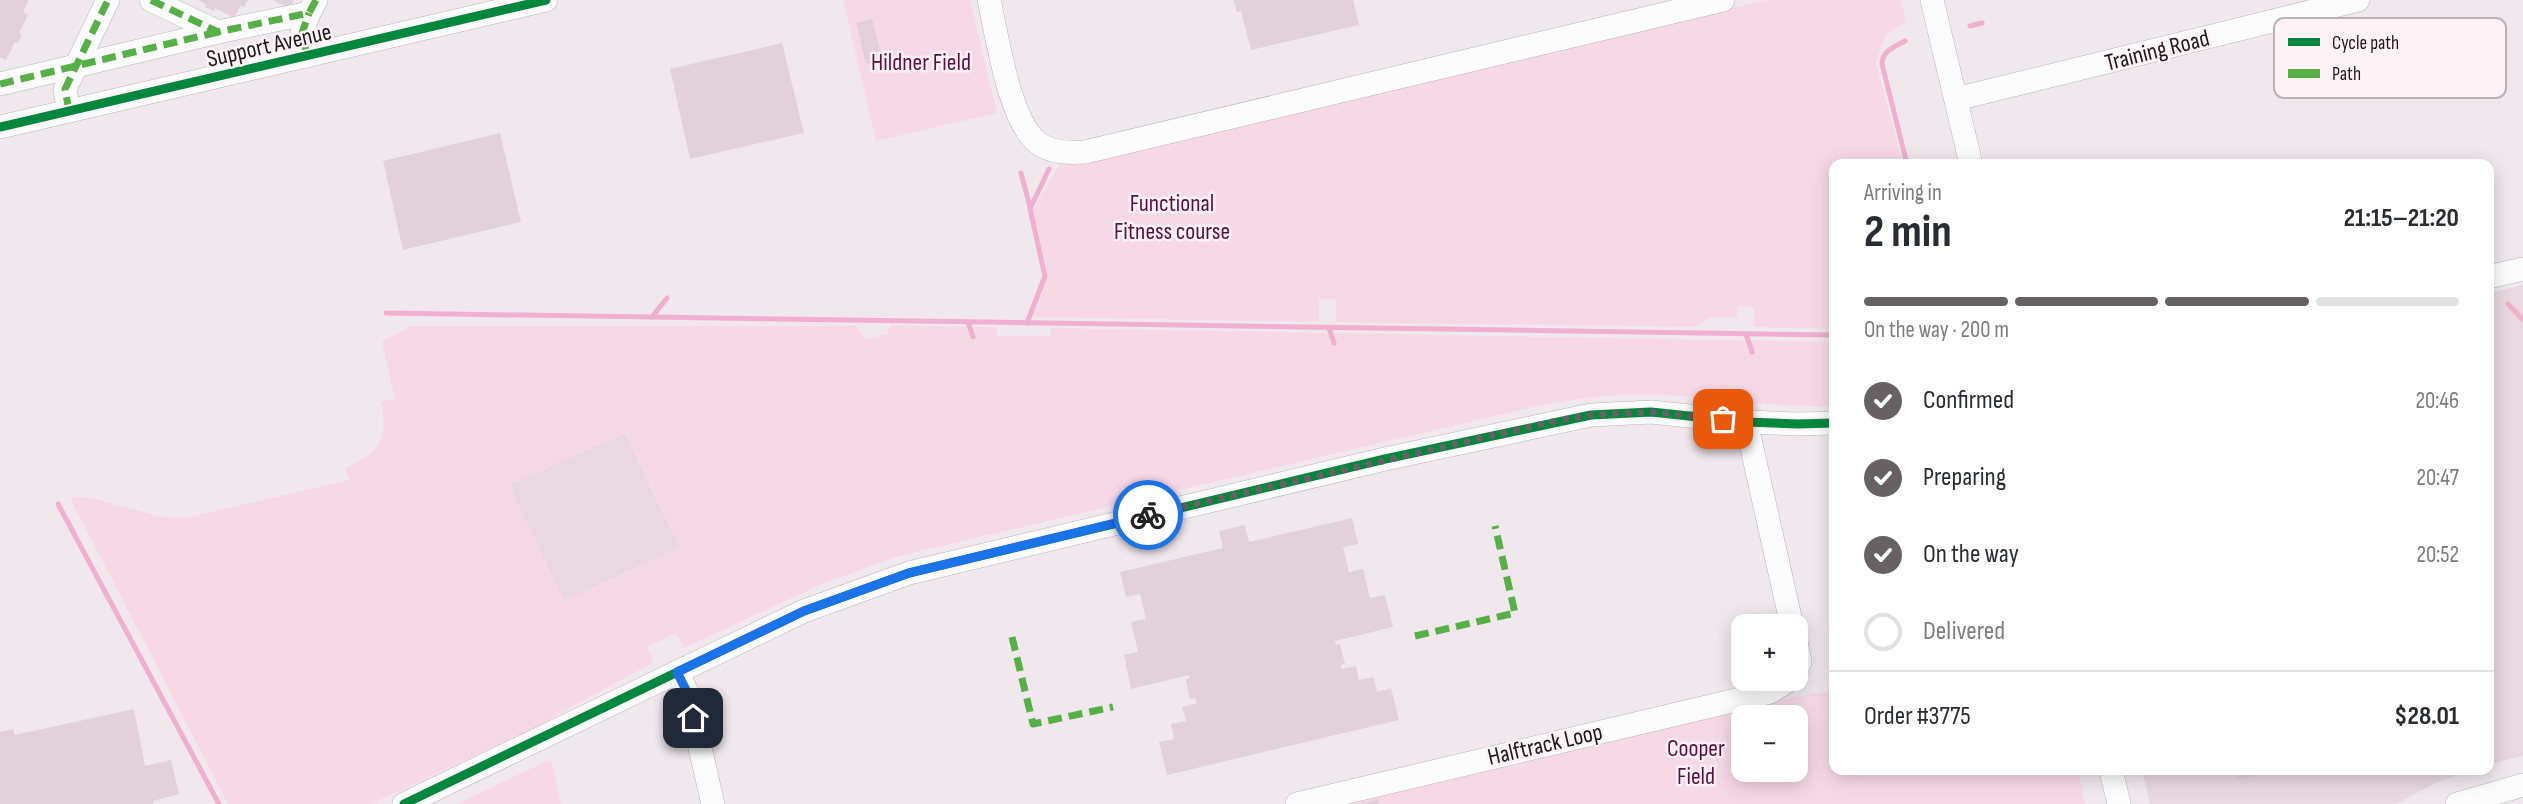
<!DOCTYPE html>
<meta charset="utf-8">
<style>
:root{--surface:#fff;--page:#f7f7f7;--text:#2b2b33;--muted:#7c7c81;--line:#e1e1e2;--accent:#686164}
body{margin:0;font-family:"Sofia Sans Condensed",sans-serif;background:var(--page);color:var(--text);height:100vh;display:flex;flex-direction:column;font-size:26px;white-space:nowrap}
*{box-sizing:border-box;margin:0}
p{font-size:23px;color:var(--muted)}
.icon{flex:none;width:38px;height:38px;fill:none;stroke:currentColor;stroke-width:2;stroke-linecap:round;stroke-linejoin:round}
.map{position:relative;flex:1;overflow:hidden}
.details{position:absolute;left:1829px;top:159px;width:665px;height:616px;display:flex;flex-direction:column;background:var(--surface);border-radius:14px;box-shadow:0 4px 18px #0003}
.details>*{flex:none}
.controls{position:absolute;left:1731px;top:614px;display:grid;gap:14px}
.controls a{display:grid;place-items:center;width:77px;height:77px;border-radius:14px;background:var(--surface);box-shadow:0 4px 18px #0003;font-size:35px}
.pin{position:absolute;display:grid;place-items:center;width:60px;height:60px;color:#fff;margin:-30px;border-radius:14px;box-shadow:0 4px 10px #0006}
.courier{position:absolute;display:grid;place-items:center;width:70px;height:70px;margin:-35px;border:5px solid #1a73e8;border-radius:50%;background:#fff;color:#222;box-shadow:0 2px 9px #0007}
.summary em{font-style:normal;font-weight:700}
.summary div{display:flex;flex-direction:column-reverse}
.summary{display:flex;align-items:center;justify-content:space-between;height:119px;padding:0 35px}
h1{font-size:46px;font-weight:700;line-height:52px}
.bar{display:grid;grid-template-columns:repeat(4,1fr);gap:10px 7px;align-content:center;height:84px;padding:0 35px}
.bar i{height:9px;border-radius:5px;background:var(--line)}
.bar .current{background:var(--accent)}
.bar p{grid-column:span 4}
.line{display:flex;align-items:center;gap:18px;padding:0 35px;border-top:2px solid var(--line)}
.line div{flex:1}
ol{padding:0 35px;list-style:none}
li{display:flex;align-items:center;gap:21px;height:77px}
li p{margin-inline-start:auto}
li .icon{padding:7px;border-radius:50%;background:var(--accent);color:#fff;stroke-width:4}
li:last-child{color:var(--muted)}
li i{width:38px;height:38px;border:4px solid var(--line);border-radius:50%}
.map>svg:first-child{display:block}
.built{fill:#e8d8df}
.green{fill:#f7d9e6;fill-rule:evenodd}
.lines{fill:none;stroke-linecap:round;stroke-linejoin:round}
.stream{stroke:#f0afcf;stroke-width:5}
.building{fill:#e3d1da}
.minor-casing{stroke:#b9b3b6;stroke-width:24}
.minor{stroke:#fdfcfc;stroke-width:23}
.quiet{stroke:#55b145;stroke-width:7;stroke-dasharray:14 7;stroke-linecap:butt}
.cycleway-casing{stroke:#fff3f8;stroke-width:13}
.cycleway{stroke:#00873e;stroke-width:9}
.done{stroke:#686164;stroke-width:7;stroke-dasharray:0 12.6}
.route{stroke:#1a73e8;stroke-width:9}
.labels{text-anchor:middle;stroke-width:5;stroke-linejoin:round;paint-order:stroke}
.street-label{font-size:24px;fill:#1e191b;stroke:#fff3f8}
.park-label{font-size:24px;fill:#5c0d3c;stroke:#fff3f8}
.key{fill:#fff3f8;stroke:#bcb2b6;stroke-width:2}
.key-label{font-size:19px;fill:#1e191b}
</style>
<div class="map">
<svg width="2523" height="804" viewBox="0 0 2523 804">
<rect width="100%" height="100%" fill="#f0e8ec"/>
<g class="built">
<polygon points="2523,285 2523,756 2489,764 2489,293"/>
<polygon points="625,433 679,547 564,601 509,485"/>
<polygon points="2142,770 2470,770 2433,784 2396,804 2150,804"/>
</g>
<g class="green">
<polygon points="843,0 970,0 997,113 876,141"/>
<path d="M1767 0H1901L1906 22C1884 33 1882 39 1876 63L1903 164H1834V329L1754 327V307L1738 306 1737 318 1711 317 1695 327 1336 322V299H1319V322L1032 317 1048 276 1033 210 1061 162H1078Z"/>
<path d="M891 325 996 327 997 336H1051V328L1834 342V406C1776 408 1721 398 1663 395 1624 392 1585 398 1546 404L899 556 824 583 684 648 676 633 647 647 654 662 534 728 371 804H228L70 498 88 497 162 517 185 518 349 480 345 468C380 452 389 441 381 402L395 399 382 342 410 326H856L866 339 887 334ZM625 433 679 547 564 601 510 485Z"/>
<path d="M1834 690V770H2078L2085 804H1325L1760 704ZM1743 718H1796V770H1743Z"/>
<polygon points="551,759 561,804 457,804"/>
</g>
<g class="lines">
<g class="stream">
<polyline points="1970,26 1982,23"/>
<path d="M1905 41C1894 47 1882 51 1882 64L1907 164"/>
<polyline points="1021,173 1030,207"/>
<polyline points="2508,304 2523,320"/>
<polyline points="386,313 1834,335"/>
<polyline points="652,317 667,298"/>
<polyline points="968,322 973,337"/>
<polyline points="1027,323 1045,276 1030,209 1049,169"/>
<polyline points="1329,328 1334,343"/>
<polyline points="1746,334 1752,352"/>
<polyline points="58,504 219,804"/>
</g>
</g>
<g class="building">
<polygon points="0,0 29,0 23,12 28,15 19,33 22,35 18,43 15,42 6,60 0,57"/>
<polygon points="198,0 248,0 244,7 241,5 234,18 215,8 214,11 205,7 206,4"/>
<polygon points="272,0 294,0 290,8"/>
<polygon points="1234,0 1353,0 1359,25 1251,50 1241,11 1237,12"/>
<polygon points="872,19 883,60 866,64 856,23"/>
<polygon points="782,43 804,133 690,159 670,69"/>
<polygon points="500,133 521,222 403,250 383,161"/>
<polygon points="1352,518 1358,544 1343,547 1349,572 1363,569 1370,598 1385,595 1393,627 1335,641 1336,645 1340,644 1345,664 1341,665 1342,669 1356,666 1359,680 1374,677 1377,692 1391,688 1399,720 1167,775 1159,742 1174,739 1171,724 1186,721 1182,707 1197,703 1195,698 1190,699 1188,690 1186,679 1190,678 1189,675 1131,689 1124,655 1138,652 1131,622 1146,619 1140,594 1126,597 1120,572 1223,548 1219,531 1245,525 1249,542"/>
<polygon points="134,709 145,766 171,760 179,794 153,801 153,804 0,804 0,732 13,729 15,735"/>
<polygon points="2236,770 2274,770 2274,771 2238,780"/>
<polygon points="1378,799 1379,804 1363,804 1363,803"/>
</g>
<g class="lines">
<g class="minor-casing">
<g id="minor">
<polyline points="151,0 218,32 309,13 316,0"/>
<path d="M989 0C997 35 1009 121 1038 143 1051 153 1069 153 1085 152L1723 0"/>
<polyline points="1932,0 1971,164"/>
<polyline points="307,56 302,33 309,13"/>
<polyline points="0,84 218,32"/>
<polyline points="1956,99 2358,0"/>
<polyline points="69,111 65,89 108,0"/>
<polyline points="0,127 546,0"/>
<polyline points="2488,277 2523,269"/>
<polyline points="1746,422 1792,626"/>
<polyline points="1796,642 1800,662 1796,671"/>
<polyline points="677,672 687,692 713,804"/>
<polyline points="2111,770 2119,804"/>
<polyline points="404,804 804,611 909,573 1385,459 1591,415 1651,412 1746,422 1798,424 1834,423"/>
<polyline points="1297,804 1770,692 1791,679"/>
<polyline points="2457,804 2523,785"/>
</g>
</g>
<use href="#minor" class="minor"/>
<g class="quiet">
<polyline points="151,0 218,32 309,13 316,0"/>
<polyline points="307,56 302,33 309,13"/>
<polyline points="0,84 218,32"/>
<polyline points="69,111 65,89 108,0"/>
<polyline points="1415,636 1515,613 1495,526"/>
<polyline points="1012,637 1033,724 1113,707"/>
</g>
<g class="cycleway-casing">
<g id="cycleway">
<polyline points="0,127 546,0"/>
<polyline points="404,804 804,611 909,573 1385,459 1591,415 1651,412 1746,422 1798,424 1834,423"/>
</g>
</g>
<use href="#cycleway" class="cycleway"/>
</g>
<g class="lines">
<polyline class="done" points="1148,515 1556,421 1591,415 1651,412 1723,419"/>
<polyline class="route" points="693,718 687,692 677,672 804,611 909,573 1148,515"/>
</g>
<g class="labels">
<g class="street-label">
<text transform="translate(269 45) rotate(-13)" y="8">Support Avenue</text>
<text transform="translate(2157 50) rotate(-14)" y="8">Training Road</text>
<text transform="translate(1545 744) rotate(-13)" y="8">Halftrack Loop</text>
</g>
<g class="park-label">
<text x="921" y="70">Hildner Field</text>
<text x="1172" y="211">Functional<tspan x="1172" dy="28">Fitness course</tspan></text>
<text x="1696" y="756">Cooper<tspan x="1696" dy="28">Field</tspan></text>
</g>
</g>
<rect x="2274" y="18" width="232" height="80" rx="10" class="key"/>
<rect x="2288" y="38" width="32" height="8" fill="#00873e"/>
<rect x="2288" y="69" width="32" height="9" fill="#55b145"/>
<g class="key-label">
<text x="2332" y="49">Cycle path</text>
<text x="2332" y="80">Path</text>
</g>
</svg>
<div class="controls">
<a>+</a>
<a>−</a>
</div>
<div class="pin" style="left:1723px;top:419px;background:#ea580c"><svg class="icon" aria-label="bag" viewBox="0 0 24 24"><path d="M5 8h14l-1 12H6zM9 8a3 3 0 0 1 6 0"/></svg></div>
<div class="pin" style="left:693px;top:718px;background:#1f2937"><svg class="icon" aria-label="home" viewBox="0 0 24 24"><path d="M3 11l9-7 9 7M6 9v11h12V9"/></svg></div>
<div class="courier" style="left:1148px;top:515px"><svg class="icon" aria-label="bike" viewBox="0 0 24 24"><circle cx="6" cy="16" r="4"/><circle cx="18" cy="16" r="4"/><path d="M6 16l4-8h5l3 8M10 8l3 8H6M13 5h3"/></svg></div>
<section class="details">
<div class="summary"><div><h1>2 min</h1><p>Arriving in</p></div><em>21:15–21:20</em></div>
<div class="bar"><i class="current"></i><i class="current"></i><i class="current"></i><i></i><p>On the way · 200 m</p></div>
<ol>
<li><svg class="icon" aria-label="check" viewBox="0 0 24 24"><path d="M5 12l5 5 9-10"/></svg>Confirmed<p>20:46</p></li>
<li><svg class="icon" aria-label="check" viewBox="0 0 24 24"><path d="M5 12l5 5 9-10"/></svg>Preparing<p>20:47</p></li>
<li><svg class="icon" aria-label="check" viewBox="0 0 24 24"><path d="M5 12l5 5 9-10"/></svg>On the way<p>20:52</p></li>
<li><i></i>Delivered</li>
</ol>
<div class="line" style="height:91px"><div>Order #3775</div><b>$28.01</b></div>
</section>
</div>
